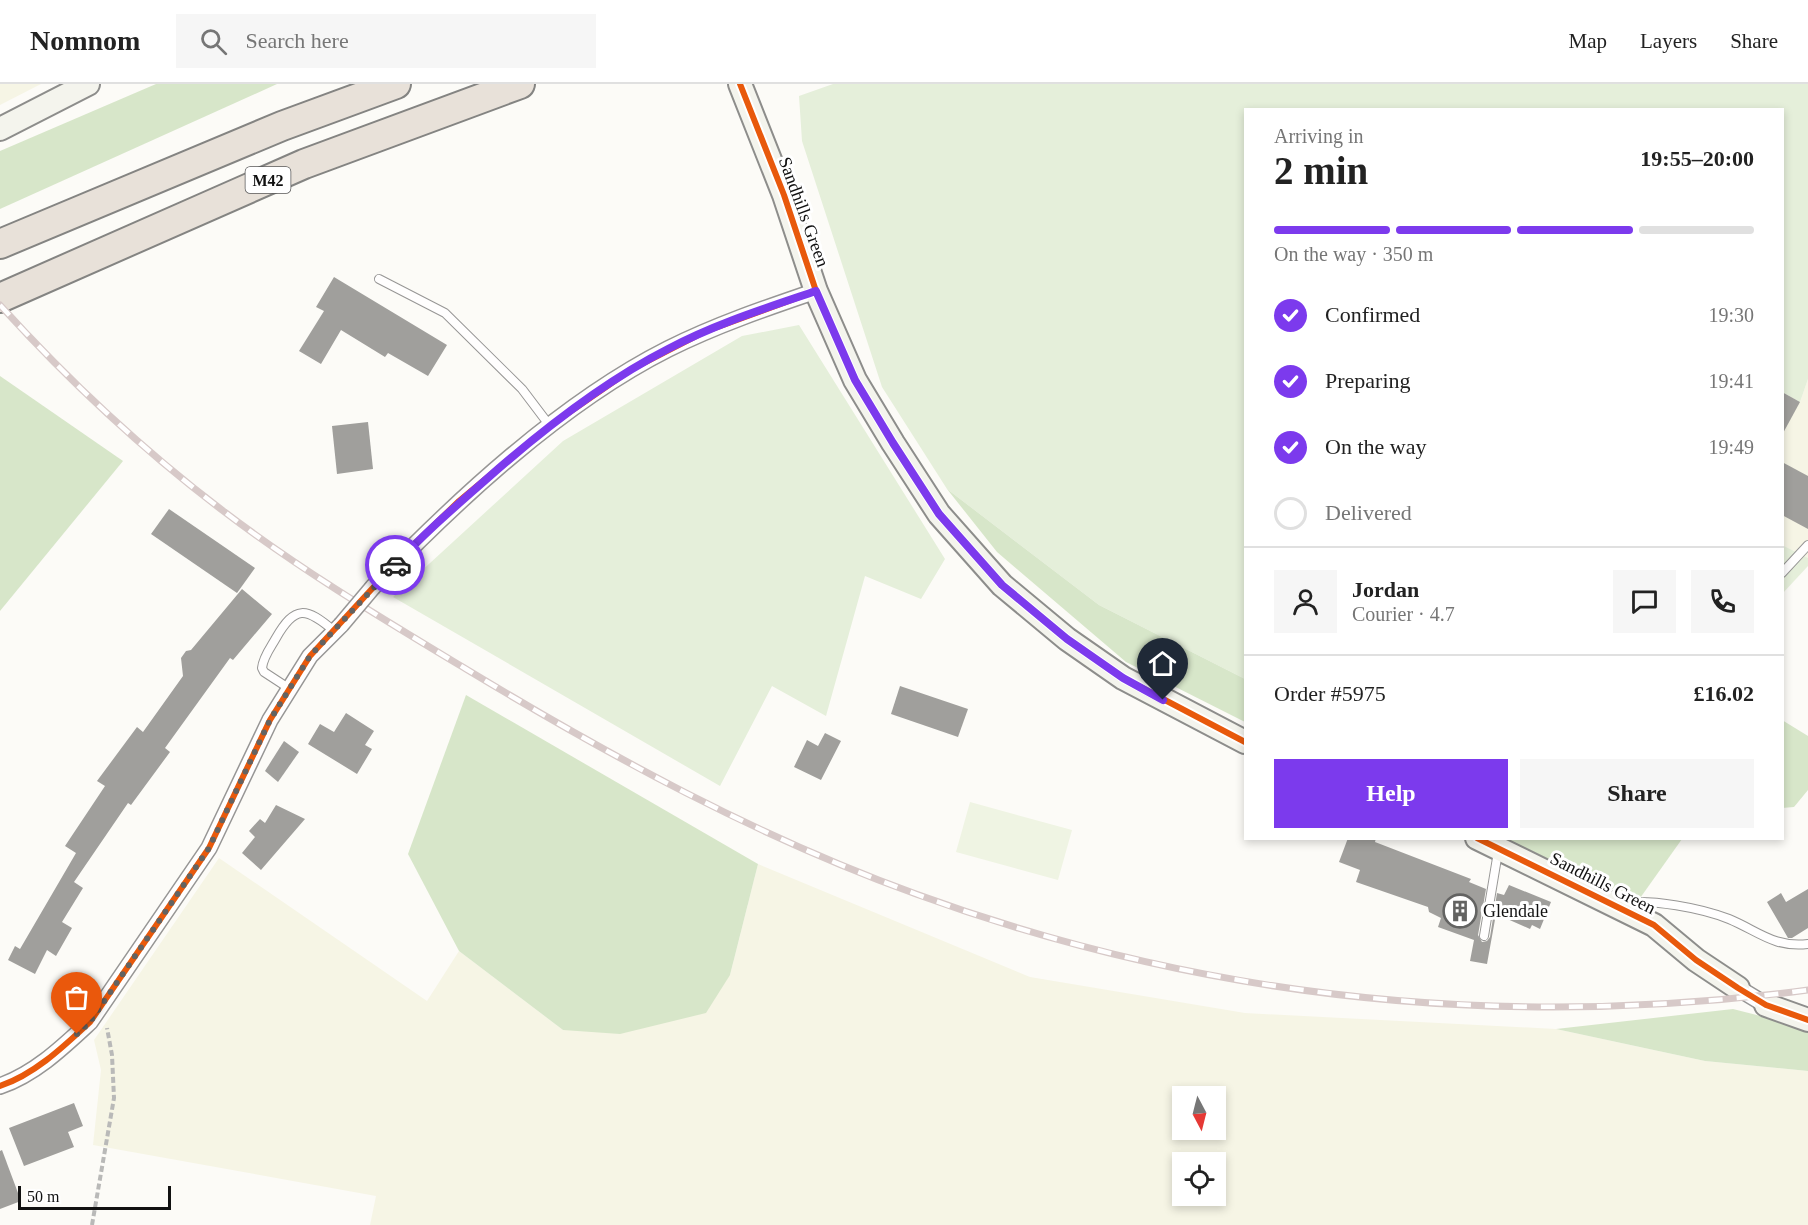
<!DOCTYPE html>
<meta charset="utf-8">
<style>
:root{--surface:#fff;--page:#f6f6f6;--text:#222;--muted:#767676;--line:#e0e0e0;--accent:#7c3aed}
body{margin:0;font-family:"Times New Roman",serif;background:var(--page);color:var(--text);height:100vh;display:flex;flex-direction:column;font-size:22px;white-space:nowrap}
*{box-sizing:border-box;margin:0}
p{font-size:20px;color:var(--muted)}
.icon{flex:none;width:33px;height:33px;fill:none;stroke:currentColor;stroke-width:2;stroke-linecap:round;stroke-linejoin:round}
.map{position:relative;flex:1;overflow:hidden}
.sheet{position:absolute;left:1244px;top:24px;width:540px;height:732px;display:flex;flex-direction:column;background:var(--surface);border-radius:0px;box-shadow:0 3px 9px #0003}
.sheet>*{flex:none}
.needle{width:39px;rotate:173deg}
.tools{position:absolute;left:1172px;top:1002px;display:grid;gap:12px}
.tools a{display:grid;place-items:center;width:54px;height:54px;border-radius:0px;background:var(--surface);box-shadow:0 3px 9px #0003;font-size:30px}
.scale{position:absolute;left:18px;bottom:15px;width:153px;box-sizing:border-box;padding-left:6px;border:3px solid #111;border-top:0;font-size:16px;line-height:21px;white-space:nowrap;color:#111;-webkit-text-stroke:4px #fff;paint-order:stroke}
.pin{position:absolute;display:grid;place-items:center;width:51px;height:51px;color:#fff;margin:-62px -26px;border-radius:50% 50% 50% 0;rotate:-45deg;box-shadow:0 0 6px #0007}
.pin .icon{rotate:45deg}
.courier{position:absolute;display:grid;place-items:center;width:60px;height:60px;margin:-30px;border:4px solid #7c3aed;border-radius:50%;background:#fff;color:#222;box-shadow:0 2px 8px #0007}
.overview em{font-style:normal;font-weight:700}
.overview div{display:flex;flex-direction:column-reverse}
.overview{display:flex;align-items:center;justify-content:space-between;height:102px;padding:0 30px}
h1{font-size:39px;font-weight:700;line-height:45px}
.bar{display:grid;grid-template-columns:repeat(4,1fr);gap:9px 6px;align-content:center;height:72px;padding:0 30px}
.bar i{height:8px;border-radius:4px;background:var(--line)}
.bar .on{background:var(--accent)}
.bar p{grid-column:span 4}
.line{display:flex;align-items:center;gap:15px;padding:0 30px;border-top:2px solid var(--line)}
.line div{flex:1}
.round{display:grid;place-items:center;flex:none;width:63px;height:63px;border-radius:0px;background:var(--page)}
ol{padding:0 30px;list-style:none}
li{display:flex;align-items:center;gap:18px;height:66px}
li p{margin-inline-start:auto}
li .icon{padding:6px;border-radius:50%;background:var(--accent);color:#fff;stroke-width:4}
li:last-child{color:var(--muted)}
li i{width:33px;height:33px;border:3px solid var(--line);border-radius:50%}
.primary-button{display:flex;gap:12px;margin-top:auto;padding:12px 30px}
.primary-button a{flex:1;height:69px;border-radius:0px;background:var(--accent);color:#fff;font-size:24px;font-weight:700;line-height:69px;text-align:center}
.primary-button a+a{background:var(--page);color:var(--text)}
header{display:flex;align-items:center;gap:36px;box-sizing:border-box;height:84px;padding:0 30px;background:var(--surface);border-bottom:2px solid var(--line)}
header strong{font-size:28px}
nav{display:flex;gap:33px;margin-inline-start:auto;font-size:21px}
.search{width:420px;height:54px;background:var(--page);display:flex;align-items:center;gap:15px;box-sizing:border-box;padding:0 21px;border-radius:0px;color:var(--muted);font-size:22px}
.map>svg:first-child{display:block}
.farmland{fill:#f6f5e5;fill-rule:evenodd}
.green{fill:#e5efda}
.forest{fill:#d7e6c9}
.pitch{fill:#eff4e3}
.building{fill:#a09f9c}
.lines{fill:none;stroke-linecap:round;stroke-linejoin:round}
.lane-casing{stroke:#979695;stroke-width:10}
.street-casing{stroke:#979695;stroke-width:18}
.secondary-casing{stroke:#8d8d8b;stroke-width:26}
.highway-casing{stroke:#848482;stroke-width:32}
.path{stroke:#b9b9b8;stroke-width:4;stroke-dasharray:6 3;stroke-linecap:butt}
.lane{stroke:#fffefe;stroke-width:8}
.street{stroke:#fffefe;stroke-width:15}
.secondary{stroke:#f4f4ed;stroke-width:22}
.highway{stroke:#e8e1d9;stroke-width:28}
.rail-casing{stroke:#d7c9c8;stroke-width:7}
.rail{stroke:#fff;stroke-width:4.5;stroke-dasharray:14;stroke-linecap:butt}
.street-bridge-casing{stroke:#979695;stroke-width:18;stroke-linecap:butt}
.street-bridge{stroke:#fffefe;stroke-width:15}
.cycleway-casing{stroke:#fff;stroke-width:10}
.cycleway{stroke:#e8590c;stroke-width:6}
.done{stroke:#636362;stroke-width:6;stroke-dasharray:0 10.8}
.route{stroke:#7c3aed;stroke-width:8}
.labels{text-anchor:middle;stroke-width:6;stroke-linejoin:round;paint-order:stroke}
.shield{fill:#fff;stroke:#585858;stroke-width:1.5}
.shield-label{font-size:16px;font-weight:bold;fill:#111}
.street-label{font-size:18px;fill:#111;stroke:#fff}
.poi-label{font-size:18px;fill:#111;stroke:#fff;text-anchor:start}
</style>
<header>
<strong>Nomnom</strong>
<div class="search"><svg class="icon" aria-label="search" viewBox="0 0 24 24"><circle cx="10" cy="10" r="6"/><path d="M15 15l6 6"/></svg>Search here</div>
<nav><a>Map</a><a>Layers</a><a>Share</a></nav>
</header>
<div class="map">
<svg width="1808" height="1141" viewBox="0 0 1808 1141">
<rect width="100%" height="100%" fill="#fcfbf7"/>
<g class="farmland">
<polygon points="0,0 41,0 0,21"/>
<polygon points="1808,295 1808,474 1782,461 1782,308 1800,318"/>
<path d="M219 774 427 917 459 867 563 946 730 891 758 780 1030 893 1245 929 1556 945 1705 977 1808 987V1141H370L376 1112 93 1061 101 986 94 956ZM1182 1012H1215V1046H1182ZM1182 1078H1215V1112H1182Z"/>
</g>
<g class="green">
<polygon points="833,0 1808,0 1808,295 1800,318 1782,308 1782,26 1245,26 1245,595 1099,521 947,405 882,303 802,57 799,12"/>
<polygon points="799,241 945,475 921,515 865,492 826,632 772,602 720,702 393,513 563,357 742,252"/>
<polygon points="1782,461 1808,474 1808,482 1782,510"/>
</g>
<g class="forest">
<polygon points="156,0 277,0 0,125 0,67"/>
<polygon points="0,292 123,377 0,527"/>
<polygon points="947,405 1099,521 1245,595 1245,638 1126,578 997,468"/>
<polygon points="466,611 758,780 730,891 706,929 620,950 563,946 459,867 408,770"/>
<polygon points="1782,636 1808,652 1808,706 1794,723 1782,724"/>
<polygon points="1506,755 1682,755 1638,817"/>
<polygon points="1733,925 1808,944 1808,987 1705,977 1556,945"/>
</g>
<polygon class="pitch" points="970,718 1072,746 1058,796 956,768"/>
<g class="building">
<polygon points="334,193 447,261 428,292 388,269 385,273 341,246 321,280 299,267 324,227 316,223"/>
<polygon points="1782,308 1800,318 1782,351"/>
<polygon points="368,338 373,385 337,390 332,342"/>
<polygon points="1782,378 1808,392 1808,445 1782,431"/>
<polygon points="169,425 255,484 237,509 151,450"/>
<polygon points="242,505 272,530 233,576 230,574 165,664 170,668 131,721 128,719 74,798 83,804 62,838 72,844 56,872 47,866 35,890 8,876 15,862 20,865 76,769 65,762 105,702 97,697 137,643 143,648 183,592 181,574 186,567 191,566"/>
<polygon points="900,602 968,625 958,653 891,630"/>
<polygon points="346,629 374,647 365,661 372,665 357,690 308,660 320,640 334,648"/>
<polygon points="825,649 841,657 821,696 794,683 807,656 818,662"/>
<polygon points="284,657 299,668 278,698 265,687"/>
<polygon points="276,721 305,735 261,786 242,769 255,753 249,747 260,735 265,739"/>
<polygon points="1348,754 1376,754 1375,758 1471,795 1469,798 1486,805 1478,851 1482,858 1487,857 1490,853 1497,809 1504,811 1509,801 1551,818 1540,845 1532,841 1530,845 1496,830 1487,880 1470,877 1474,856 1438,843 1441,834 1429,828 1428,823 1356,798 1360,786 1339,778"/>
<polygon points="1808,805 1808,844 1792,854 1788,854 1767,818 1781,809 1786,818"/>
<polygon points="74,1019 83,1042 68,1048 74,1063 24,1082 9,1044"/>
<polygon points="2,1066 21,1117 0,1125 0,1067"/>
</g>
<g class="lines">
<g class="lane-casing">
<g id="lane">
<polyline points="379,195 445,229 522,305 550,342"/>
<polyline points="1782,489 1808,461"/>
<path d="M290 605 264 588 262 584C263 573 271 563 276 554 295 521 306 523 334 547"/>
<path d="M1623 819C1652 815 1701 824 1729 835 1758 847 1774 864 1808 860"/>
<polyline points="1484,852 1498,768"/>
</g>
</g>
<g class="street-casing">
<g id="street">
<path d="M373 503C456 417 561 319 668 265 716 241 766 224 816 207"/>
<polyline points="1738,904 1766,921"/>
<path d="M0 1002C35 990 63 963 90 938L209 764 270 636 310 572 341 541"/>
</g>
</g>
<g class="secondary-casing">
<g id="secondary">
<polyline points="740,0 784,111 816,207 855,296 893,359 939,430 1002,501 1067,555 1123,594 1245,658"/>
<polyline points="0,45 88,0"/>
<polyline points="1477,754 1654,841 1696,876 1738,904"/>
<polyline points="1766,921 1808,936"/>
</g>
</g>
<g class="highway-casing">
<g id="highway">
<polyline points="0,160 282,42 396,0"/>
<polyline points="0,214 304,80 520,0"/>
</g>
</g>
<polyline class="path" points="92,1141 114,1014 112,971 107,944"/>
<use href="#lane" class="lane"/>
<use href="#street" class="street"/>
<use href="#secondary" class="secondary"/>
<use href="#highway" class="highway"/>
<g class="rail-casing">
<path id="rail" d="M0 221C68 296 142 365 222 426 299 485 383 535 466 585 610 672 758 753 916 810 1204 915 1504 946 1808 906"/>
</g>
<use href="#rail" class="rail"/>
<g class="street-bridge-casing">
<polyline id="street-bridge" points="341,541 373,503"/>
</g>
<use href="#street-bridge" class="street-bridge"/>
<g class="cycleway-casing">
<g id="cycleway">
<polyline points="740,0 784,111 816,207 855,296 893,359 939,430 1002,501 1067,555 1123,594 1245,658"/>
<polyline points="1477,754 1654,841 1696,876 1738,904 1766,921 1808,936"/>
<path d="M0 1002C35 990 63 963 90 938L209 764 270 636 310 572 405 469 459 417 520 366 551 341 632 285 704 248 816 207"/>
</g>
</g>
<use href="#cycleway" class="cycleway"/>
</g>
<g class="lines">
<polyline class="done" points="77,950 90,938 209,764 270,636 310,572 395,481"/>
<path class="route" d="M395 481C427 446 463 416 498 385 550 340 607 296 668 265 715 240 766 224 816 207L855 296 893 359 939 430 1002 501 1067 555 1123 594 1163 616"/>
</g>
<defs>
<g id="building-ring" transform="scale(1.725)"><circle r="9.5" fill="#fff" stroke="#636362" stroke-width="1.5"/><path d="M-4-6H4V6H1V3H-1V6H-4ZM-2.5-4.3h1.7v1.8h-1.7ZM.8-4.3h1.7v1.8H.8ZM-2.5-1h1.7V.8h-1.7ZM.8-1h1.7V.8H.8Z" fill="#636362"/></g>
</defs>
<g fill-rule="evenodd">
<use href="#building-ring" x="1460" y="827"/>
</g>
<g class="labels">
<rect class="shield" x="245.5" y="83" width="45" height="26" rx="4.5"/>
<g class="shield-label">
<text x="268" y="102">M42</text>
</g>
<g class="street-label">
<text transform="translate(804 128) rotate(70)" y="6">Sandhills Green</text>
<text transform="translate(1603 799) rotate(27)" y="6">Sandhills Green</text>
</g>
<g class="poi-label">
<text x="1483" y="833">Glendale</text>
</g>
</g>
</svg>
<div class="tools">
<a><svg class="needle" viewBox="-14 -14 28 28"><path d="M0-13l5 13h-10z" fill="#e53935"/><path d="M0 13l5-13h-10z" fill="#767676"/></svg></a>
<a><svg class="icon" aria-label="locate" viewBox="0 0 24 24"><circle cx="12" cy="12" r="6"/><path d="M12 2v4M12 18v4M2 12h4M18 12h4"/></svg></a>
</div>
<div class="scale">50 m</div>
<div class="pin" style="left:77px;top:950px;background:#ea580c"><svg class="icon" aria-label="bag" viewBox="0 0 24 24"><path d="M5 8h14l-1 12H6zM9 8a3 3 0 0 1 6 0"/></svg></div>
<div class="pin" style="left:1163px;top:616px;background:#1f2937"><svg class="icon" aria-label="home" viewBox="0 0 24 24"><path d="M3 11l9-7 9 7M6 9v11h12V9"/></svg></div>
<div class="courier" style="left:395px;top:481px"><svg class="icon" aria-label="car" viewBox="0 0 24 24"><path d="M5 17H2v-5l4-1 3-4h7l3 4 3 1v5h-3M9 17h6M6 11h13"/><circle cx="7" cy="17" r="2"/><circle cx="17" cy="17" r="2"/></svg></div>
<section class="sheet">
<div class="overview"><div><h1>2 min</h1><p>Arriving in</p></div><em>19:55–20:00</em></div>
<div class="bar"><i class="on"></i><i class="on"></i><i class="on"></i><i></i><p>On the way · 350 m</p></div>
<ol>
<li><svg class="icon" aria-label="check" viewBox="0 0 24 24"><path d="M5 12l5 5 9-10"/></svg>Confirmed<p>19:30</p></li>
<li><svg class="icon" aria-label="check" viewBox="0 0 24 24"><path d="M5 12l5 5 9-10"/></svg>Preparing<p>19:41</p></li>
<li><svg class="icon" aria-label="check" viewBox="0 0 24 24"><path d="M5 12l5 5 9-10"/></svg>On the way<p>19:49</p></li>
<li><i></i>Delivered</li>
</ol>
<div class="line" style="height:108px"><a class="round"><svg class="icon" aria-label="person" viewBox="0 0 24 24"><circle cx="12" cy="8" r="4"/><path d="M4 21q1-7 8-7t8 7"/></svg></a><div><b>Jordan</b><p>Courier · 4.7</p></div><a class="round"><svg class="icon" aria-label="chat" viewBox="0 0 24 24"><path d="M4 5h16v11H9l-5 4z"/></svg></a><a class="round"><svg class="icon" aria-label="phone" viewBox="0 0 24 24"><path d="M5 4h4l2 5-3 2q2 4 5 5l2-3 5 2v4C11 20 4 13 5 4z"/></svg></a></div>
<div class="line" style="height:78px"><div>Order #5975</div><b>£16.02</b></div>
<div class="primary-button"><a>Help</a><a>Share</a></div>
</section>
</div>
